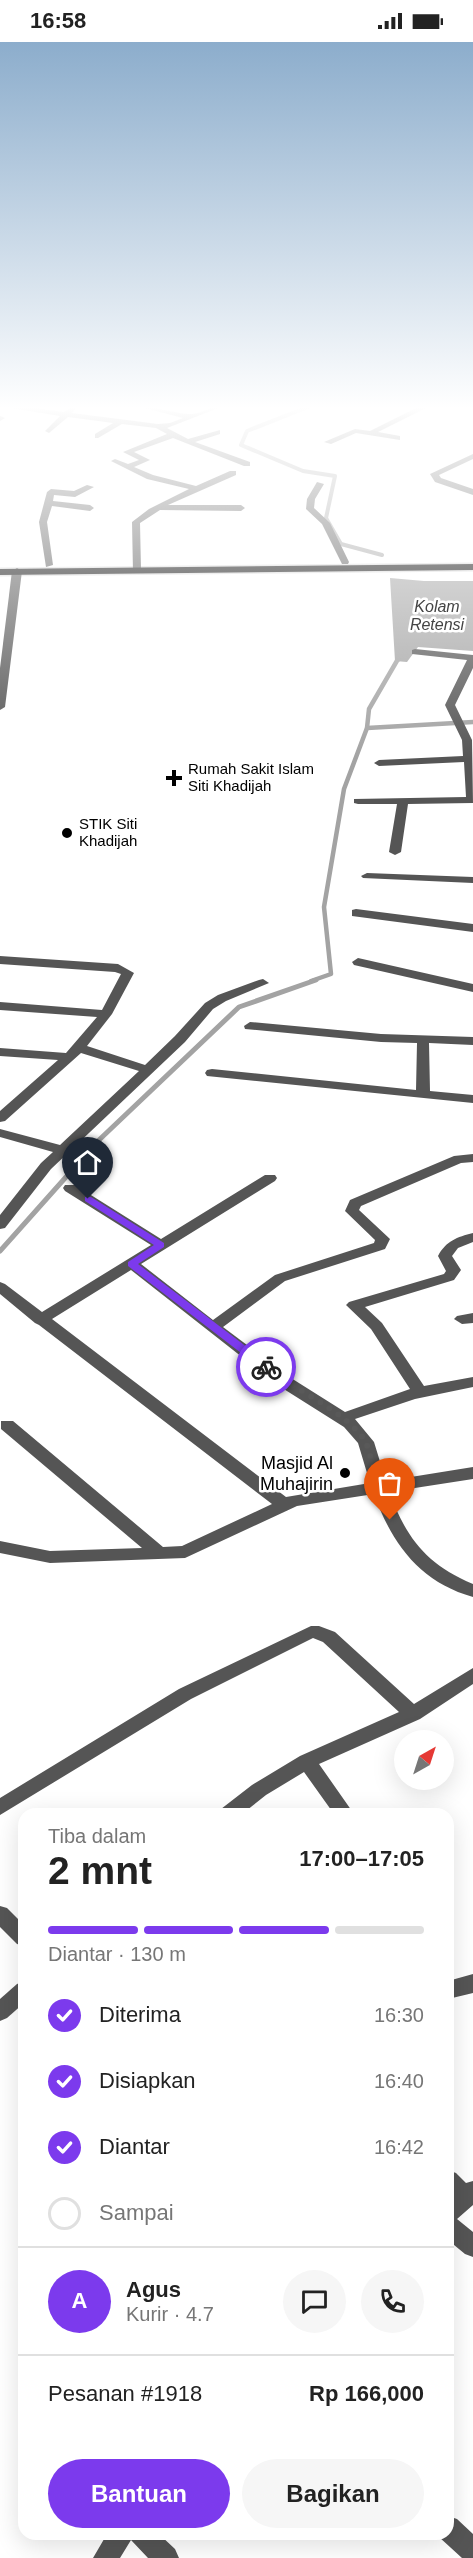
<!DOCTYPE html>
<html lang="id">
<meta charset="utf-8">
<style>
:root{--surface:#fff;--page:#f6f6f6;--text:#222;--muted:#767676;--line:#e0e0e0;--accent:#7c3aed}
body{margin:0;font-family:Helvetica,sans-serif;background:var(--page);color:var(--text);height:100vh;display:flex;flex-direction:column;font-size:22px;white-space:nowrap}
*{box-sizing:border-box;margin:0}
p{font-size:20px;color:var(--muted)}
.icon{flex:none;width:33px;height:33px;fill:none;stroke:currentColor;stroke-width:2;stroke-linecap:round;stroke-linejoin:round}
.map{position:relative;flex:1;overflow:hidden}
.details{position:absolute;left:18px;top:1766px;width:436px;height:732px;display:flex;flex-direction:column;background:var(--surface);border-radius:18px;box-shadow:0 6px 24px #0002}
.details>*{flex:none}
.needle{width:39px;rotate:39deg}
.fabs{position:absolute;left:394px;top:1688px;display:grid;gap:12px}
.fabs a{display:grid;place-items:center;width:60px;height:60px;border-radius:50%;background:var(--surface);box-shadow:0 6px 24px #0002;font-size:30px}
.pin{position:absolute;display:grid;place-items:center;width:51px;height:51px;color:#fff;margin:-62px -26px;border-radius:50% 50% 50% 0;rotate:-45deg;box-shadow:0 0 6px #0007}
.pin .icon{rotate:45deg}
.courier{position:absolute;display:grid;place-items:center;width:60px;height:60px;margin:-30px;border:4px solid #7c3aed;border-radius:50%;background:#fff;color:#222;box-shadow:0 2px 8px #0007}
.summary em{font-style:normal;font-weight:600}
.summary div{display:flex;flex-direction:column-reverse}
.summary{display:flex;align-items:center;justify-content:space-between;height:102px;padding:0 30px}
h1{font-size:39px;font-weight:600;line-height:45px}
.bar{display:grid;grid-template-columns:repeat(4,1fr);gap:9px 6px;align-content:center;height:72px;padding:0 30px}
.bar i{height:8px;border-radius:4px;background:var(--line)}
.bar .on{background:var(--accent)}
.bar p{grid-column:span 4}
.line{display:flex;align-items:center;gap:15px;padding:0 30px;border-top:2px solid var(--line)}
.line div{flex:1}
.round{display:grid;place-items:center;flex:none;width:63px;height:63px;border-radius:32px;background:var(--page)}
ol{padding:0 30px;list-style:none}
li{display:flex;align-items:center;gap:18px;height:66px}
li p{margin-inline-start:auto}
li .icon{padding:6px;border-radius:50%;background:var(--accent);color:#fff;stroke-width:4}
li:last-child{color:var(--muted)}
li i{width:33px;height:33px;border:3px solid var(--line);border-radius:50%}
.cta{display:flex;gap:12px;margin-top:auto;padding:12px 30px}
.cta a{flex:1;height:69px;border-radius:36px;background:var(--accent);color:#fff;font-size:24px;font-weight:600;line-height:69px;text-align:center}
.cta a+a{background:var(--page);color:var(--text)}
.status{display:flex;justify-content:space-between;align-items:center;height:42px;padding:0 30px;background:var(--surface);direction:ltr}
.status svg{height:16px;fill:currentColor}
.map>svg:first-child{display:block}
.water{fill:#a3a3a3}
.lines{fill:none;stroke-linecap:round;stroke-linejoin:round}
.stream-far2{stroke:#a3a3a3;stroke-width:4}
.stream-far1{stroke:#a3a3a3;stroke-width:4.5}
.stream{stroke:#a3a3a3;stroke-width:5}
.highway-casing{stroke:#dbdbdb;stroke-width:3}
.minor{fill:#555;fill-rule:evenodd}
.highway{fill:#000;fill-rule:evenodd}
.route{fill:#7c3aed}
.done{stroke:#595959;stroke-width:6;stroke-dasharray:0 10.8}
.poi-dot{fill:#000;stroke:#fff;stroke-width:2}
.labels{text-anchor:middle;stroke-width:5;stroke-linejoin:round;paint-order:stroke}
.far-poi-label{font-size:15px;fill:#000;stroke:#fff;text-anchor:start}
.far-water-label{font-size:16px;font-style:italic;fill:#444;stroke:#fff}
.poi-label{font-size:18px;fill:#000;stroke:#fff;text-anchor:end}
</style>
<div class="status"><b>16:58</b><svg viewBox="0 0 49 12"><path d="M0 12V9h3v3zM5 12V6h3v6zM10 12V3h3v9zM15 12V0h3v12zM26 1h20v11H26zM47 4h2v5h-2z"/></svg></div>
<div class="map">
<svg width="473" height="2516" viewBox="0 0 473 2516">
<rect width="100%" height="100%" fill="#fff"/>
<polygon class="water" points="390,536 424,539 473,539 473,609 418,605 407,620 395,619"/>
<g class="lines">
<g class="stream-far2">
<polyline points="308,365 247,389 241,403 303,429 335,434 326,476 341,502 382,513"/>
<polyline points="398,612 398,618"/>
</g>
<g class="stream-far1">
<polyline points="367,686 473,680"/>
<polyline points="311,939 331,932 324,865 344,747 367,686 369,667 398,617"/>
</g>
<polyline class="stream" points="0,1209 99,1098 239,965 316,938"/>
<g class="highway-casing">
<polygon id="highway" points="473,522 473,528 0,533 0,527"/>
</g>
<g class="minor">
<path d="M5 365H26L64 370 72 365 75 367 72 371 158 382 170 381 183 376 141 365C158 365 172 371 189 372 199 373 209 365 221 365L167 386 188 397 220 388V392L195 400 250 420V424H244L173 396 134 410 150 418 134 425 153 433 196 444 230 429H236V433L168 463H241L245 466 241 469 160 468 140 481 141 528 133 530 132 480 149 467 189 447 147 437 111 419 115 417 128 422 139 418 123 410 167 392 156 386 122 382 98 396H95V392L113 381 68 375 49 391 45 389 60 374Z"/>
<polygon points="418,365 428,365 378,390 400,394 400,398 356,391 331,402 324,400 355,387 370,389"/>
<polygon points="0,374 5,376 0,379"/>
<polygon points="473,412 473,417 439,433 441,436 473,447 473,453 435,440 430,432"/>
<polygon points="317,440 324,442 315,457 314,466 330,481 349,520 348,522 342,522 322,482 306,467 307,457"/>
<polygon points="87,443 94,445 75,455 54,453 53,459 90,463 94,466 90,469 52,464 47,480 53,523 46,525 39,480 47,450 51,447 74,449"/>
<polygon points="17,526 22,529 5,665 0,668 0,626 12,529"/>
<polygon points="415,607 473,613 473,626 455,663 472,698 473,761 408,762 401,810 395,813 389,810 397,762 358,762 354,761 354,757 466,755 464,720 379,724 374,721 379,718 463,714 462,698 445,663 467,618 412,612 412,608"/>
<polygon points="367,831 473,835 473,841 363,836 361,834"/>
<polygon points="356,867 473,882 473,890 352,874 352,868"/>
<polygon points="0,914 118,922 134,931 112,972 87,1004 145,1023 175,994 205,961 218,953 259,938 263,937 269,941 226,959 213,967 185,1000 51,1127 5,1186 0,1187 0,1173 41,1121 53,1110 0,1095 0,1087 60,1103 139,1029 81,1011 5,1079 0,1080 0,1069 58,1018 0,1014 0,1006 66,1011 97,975 0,968 0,960 102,968 121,932 115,930 0,922"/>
<polygon points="358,916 473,942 473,950 354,923 352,920"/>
<polygon points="250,980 381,992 473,995 473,1003 429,1001 430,1049 473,1053 473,1061 207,1034 205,1031 207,1028 212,1027 416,1048 417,1001 381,1000 245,987 244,984"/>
<path d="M473 1112V1120L461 1121 361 1164 359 1168 390 1197 385 1207 285 1239 223 1285 291 1336 345 1370 410 1347 371 1287 346 1263 349 1260 444 1232 446 1229 438 1214C446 1199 457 1195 473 1191V1200L458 1206 452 1214 461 1228 454 1238 365 1265 382 1281 424 1344 473 1335V1345L415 1357 355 1377 374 1400 386 1439 473 1425V1437L389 1450C407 1497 426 1522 473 1542V1555C420 1540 392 1502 374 1452L297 1464 185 1516 50 1521 0 1511V1499L50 1509 142 1506 1 1387V1379H13L163 1505 182 1504 272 1462 39 1283 35 1281 0 1252V1240L5 1242 42 1270 151 1203 65 1149 63 1146 65 1143H75L161 1197 265 1133H275L277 1136 275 1139 141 1222 213 1278 275 1233 374 1201 375 1198 345 1169 350 1158 454 1114ZM131 1228 279 1344 344 1385 358 1401 370 1441 286 1455 52 1277Z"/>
<polygon points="473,1271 473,1281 462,1282 454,1277 457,1274"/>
<polygon points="311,1584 319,1584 335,1590 414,1662 473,1626 473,1642 420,1677 319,1722 354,1772 334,1772 304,1730 266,1753 242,1772 219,1772 221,1767 252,1743 300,1714 399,1670 323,1600 313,1596 191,1657 0,1773 0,1756 179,1647"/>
<polygon points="0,1864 7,1866 24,1883 24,1904 17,1902 0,1885"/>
<polygon points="473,1932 473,1951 448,1957 448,1939"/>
<polygon points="24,1939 24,1961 7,1976 0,1979 0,1957 17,1942"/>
<polygon points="448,2128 456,2131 466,2141 473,2139 473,2163 457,2177 473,2190 473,2215 465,2212 448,2198"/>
<polygon points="448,2474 457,2477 473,2492 473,2516 462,2516 439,2495 438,2492 448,2492"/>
<polygon points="107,2492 159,2492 175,2507 179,2516 148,2516 131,2498 120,2516 93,2516"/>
</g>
<use href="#highway" class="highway"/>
</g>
<linearGradient id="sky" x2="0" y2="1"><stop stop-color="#8cadcc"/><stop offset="0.51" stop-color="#fff"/><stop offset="1" stop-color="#fff" stop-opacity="0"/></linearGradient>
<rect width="473" height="717" fill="url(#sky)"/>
<polygon class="route" points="85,1155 91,1155 164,1201 164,1205 138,1222 269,1322 269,1327 262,1327 128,1224 128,1220 154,1203 85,1159"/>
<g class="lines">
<path class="done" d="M266 1325C295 1348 347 1370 366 1400L390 1478"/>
</g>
<g class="poi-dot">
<path d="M171 727h6v6h6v6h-6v6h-6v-6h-6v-6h6z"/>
<circle cx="67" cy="791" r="6"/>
<circle cx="345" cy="1431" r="6"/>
</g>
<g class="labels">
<g class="far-poi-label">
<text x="188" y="732">Rumah Sakit Islam<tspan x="188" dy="17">Siti Khadijah</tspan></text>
<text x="79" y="787">STIK Siti<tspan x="79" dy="17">Khadijah</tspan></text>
</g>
<g class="far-water-label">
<text x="437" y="570">Kolam<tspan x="437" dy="18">Retensi</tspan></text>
</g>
<g class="poi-label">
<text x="333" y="1427">Masjid Al<tspan x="333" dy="21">Muhajirin</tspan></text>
</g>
</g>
</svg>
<div class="fabs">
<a><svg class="needle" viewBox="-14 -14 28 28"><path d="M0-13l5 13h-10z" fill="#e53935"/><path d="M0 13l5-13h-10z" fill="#767676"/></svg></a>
</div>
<div class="pin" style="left:390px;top:1478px;background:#ea580c"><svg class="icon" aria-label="bag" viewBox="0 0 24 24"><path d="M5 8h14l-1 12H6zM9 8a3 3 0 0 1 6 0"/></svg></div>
<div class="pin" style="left:88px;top:1157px;background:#1f2937"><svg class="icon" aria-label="home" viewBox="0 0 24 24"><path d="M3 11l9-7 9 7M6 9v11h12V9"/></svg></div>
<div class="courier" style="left:266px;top:1325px"><svg class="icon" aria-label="bike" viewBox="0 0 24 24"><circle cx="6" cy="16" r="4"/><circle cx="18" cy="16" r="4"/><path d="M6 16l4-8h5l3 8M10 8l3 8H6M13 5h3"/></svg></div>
<section class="details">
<div class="summary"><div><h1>2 mnt</h1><p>Tiba dalam</p></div><em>17:00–17:05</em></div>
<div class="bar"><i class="on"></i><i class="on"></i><i class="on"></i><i></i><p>Diantar · 130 m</p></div>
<ol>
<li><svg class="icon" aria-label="check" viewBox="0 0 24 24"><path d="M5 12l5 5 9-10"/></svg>Diterima<p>16:30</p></li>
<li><svg class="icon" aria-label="check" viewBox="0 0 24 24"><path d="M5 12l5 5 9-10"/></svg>Disiapkan<p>16:40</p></li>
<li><svg class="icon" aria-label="check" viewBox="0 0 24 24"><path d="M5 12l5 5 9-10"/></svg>Diantar<p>16:42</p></li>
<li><i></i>Sampai</li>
</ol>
<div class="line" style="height:108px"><b class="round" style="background:var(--accent);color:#fff">A</b><div><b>Agus</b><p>Kurir · 4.7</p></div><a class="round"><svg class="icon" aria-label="chat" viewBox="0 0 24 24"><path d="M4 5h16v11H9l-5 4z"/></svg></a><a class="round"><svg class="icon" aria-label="phone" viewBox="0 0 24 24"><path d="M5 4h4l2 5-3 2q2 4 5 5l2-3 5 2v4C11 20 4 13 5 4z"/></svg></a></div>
<div class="line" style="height:78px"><div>Pesanan #1918</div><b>Rp 166,000</b></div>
<div class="cta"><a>Bantuan</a><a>Bagikan</a></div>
</section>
</div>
